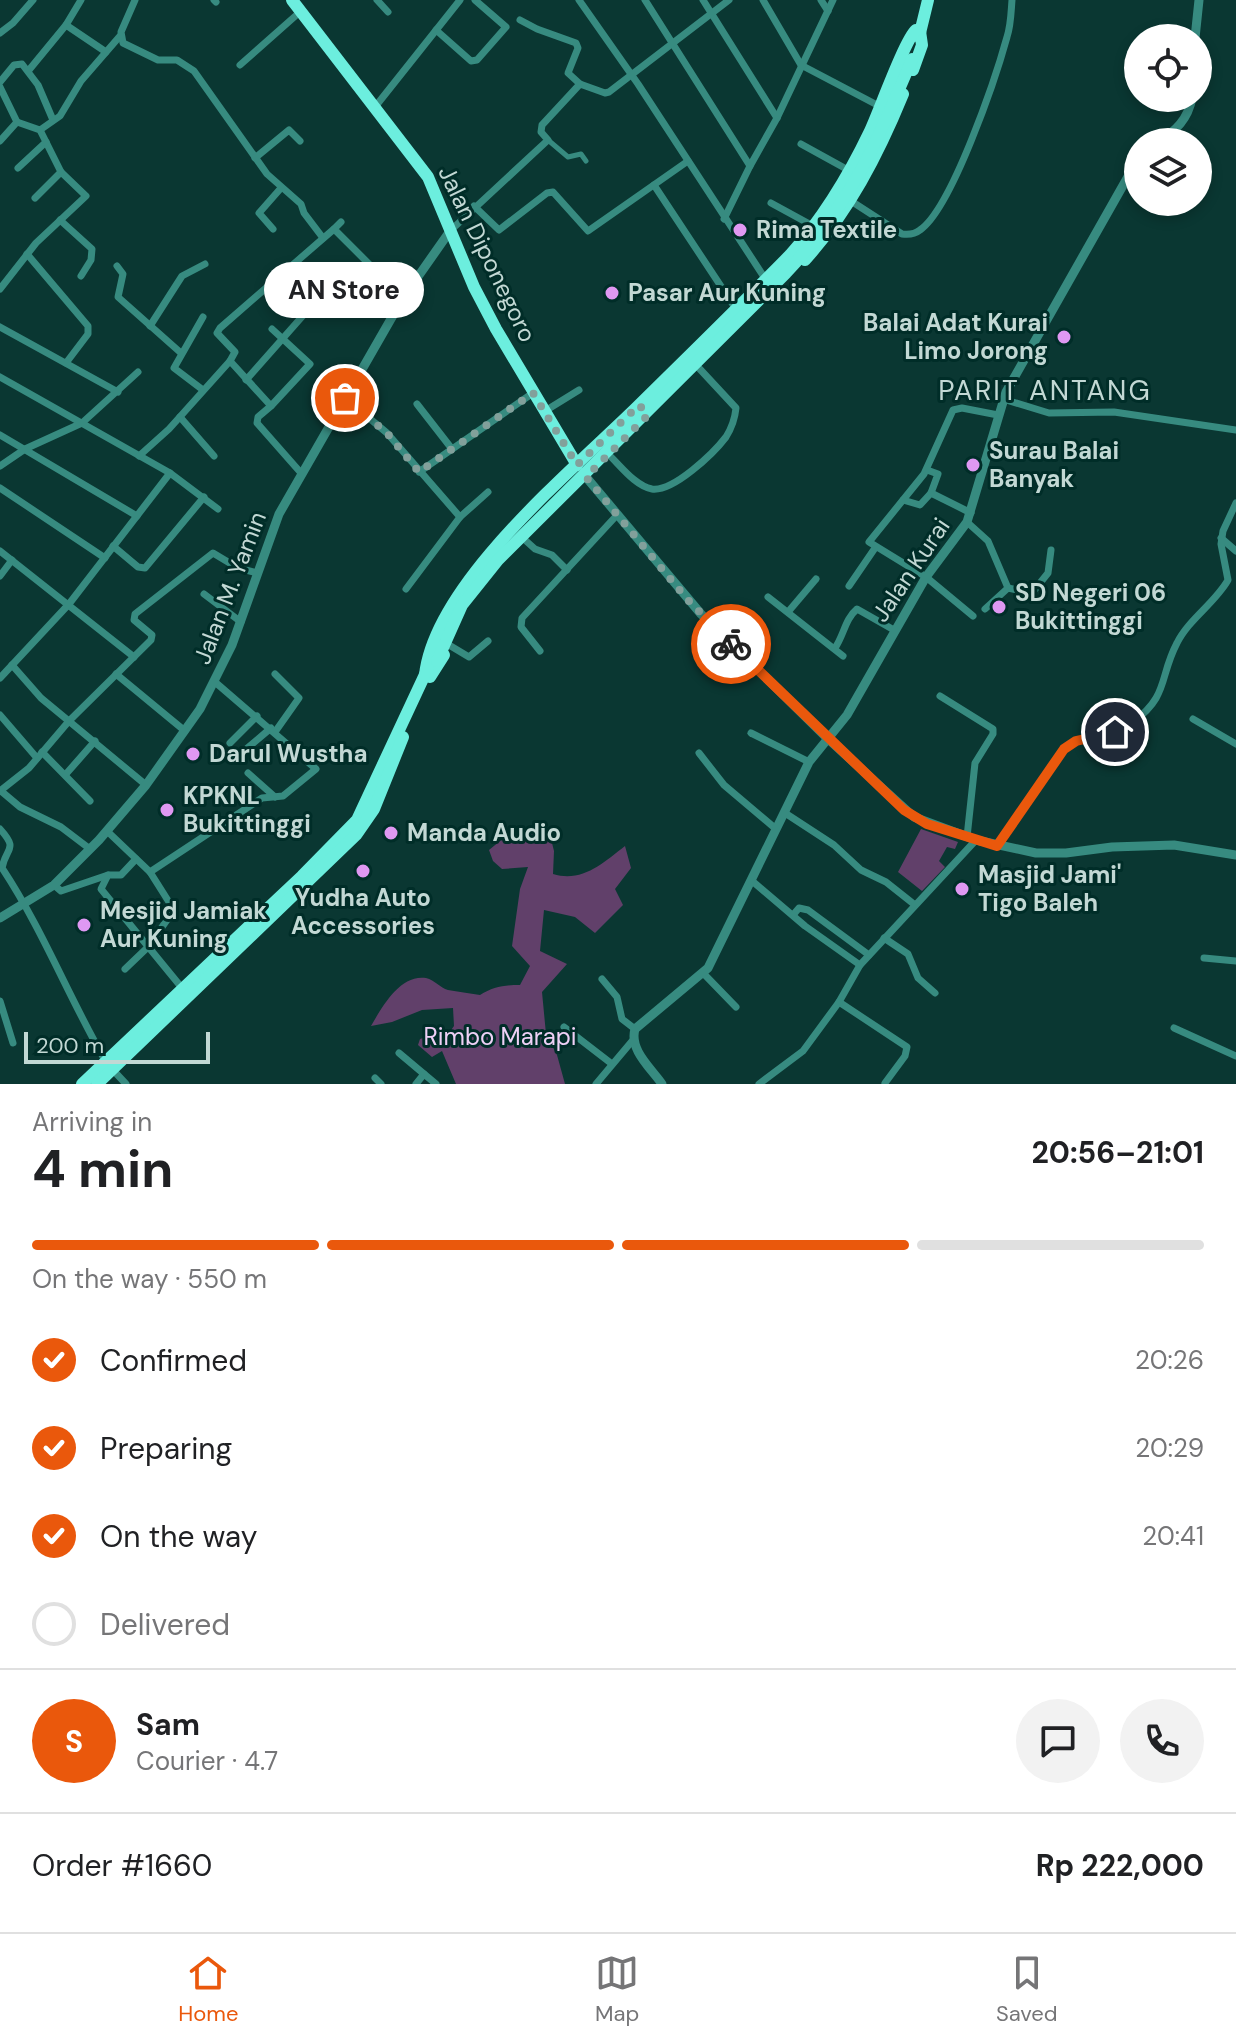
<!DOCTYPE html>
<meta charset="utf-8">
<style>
:root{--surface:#fff;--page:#f2f2f2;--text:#202124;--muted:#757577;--line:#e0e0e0;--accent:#ea580c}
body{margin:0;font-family:"DM Sans",sans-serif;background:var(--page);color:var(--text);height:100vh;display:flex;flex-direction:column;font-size:30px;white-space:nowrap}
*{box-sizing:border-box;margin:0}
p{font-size:26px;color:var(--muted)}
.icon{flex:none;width:44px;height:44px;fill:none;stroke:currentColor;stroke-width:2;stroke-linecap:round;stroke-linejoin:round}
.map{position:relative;height:1084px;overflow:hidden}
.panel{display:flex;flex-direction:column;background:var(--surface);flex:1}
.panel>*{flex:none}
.controls{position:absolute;left:1124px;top:24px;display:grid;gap:16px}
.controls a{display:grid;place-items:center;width:88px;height:88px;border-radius:50%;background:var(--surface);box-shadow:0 4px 12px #0003;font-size:40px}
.scale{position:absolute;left:24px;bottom:20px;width:186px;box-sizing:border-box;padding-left:8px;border:4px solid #c2d8d4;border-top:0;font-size:22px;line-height:28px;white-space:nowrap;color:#c2d8d4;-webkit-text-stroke:6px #002d28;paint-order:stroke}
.pin{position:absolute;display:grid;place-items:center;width:68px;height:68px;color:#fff;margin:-34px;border:4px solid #fff;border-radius:50%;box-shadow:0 2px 8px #0007}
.courier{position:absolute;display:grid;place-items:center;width:80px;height:80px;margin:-40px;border:6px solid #ea580c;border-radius:50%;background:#fff;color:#222;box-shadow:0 2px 10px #0007}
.bubble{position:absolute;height:56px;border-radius:28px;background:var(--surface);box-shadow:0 4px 12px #0003;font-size:26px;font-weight:700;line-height:56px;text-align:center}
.overview em{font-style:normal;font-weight:700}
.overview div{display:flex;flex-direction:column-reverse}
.overview{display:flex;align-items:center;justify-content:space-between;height:136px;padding:0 32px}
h1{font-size:52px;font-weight:700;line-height:60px}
.bar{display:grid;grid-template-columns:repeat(4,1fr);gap:12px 8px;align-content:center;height:96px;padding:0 32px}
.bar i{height:10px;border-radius:6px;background:var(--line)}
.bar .active{background:var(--accent)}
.bar p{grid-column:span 4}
.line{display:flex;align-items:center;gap:20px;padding:0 32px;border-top:2px solid var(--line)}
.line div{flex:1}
.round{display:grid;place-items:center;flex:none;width:84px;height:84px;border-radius:42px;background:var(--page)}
ol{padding:0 32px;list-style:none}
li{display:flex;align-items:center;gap:24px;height:88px}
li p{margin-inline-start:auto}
li .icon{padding:8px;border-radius:50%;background:var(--accent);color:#fff;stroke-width:4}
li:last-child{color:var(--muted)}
li i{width:44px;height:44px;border:4px solid var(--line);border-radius:50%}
.tab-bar{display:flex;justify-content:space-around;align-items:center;height:112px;border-top:2px solid var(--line);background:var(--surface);font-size:22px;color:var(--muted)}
.tab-bar a{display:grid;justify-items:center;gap:4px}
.tab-bar .active{color:var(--accent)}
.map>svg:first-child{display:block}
.green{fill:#61406a}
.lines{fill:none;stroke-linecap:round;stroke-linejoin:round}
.pedestrian{stroke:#378b80;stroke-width:5}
.minor{stroke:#378b80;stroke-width:7}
.tertiary{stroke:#378b80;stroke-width:9}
.trunk{stroke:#6ceede;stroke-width:12}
.trunk-bridge{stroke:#6ceede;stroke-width:12}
.done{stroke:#82a09b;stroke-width:8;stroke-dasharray:0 14.4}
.route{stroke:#ea580c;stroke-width:10}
.poi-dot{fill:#df98f2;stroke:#002d28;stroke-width:3}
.labels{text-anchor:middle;stroke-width:6;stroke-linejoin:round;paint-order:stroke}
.poi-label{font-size:24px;font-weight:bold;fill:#c2d8d4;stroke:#002d28;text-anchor:start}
.street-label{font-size:24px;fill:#c2d8d4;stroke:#002d28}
.park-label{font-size:24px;fill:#eed0f6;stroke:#002d28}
.quarter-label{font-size:28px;letter-spacing:2px;fill:#c2d8d4;stroke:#002d28}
</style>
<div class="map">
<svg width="1236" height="1084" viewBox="0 0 1236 1084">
<rect width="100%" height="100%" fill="#0a3732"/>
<g class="green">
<path d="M535 829 549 831 554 851 553 874C582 883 603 863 625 846L631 868 615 889 623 905 595 933 575 917 544 910 540 951 567 964 542 992 546 1034 557 1055 565 1084H456L442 1051 432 1057 418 1045 420 1039 432 1035 446 1037 454 1026 453 1008 422 1010 392 1022 371 1026C382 1007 400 974 426 978 435 980 440 988 448 990 458 992 469 993 480 995 493 987 504 985 520 985L530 966 512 946 520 889 528 867 502 869 493 861 489 850 500 841Z"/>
<polygon points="921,829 958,842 955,849 947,847 939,861 945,867 922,891 898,872"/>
</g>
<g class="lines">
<polyline class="pedestrian" points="548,140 568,157 581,154 586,161"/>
<g class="minor">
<polyline points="135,0 121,32 123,43 158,60 177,60 194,71 267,174 301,204 304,213 323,238"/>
<polyline points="214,0 216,2"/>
<polyline points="377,0 388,12"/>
<polyline points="579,0 638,84 766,280"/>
<polyline points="645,0 750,166 724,219"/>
<polyline points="703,0 777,118"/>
<polyline points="763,0 801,65 881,107"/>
<polyline points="821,0 828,11"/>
<polyline points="520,20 537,29 576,43 578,48 568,73 580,84"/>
<polyline points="66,25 106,52"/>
<polyline points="436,30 471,61 477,60 506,27 475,0"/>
<polyline points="0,33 13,23 33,0"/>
<polyline points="240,65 301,11"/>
<polyline points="29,70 66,25 81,0"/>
<polyline points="0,82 14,65 22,64 38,85 53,120"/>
<polyline points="0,87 17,122 0,141"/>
<polyline points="375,107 460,0"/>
<polyline points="40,130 60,116 81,81 120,36"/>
<polyline points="801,144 850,171"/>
<polyline points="255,158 289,130 300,141"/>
<polyline points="750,166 777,118 833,0"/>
<polyline points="18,168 46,142"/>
<polyline points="654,185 736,309"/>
<polyline points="35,198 61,172"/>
<path d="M851 201 902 234C909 235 915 234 920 230 952 208 996 77 1007 37 1011 25 1011 12 1012 0"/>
<polyline points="771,203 815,227"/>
<polyline points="474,206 499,230 547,193 553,192 588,231 688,161"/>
<polyline points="60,220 92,249 91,260 81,276"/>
<polyline points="341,222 334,229 403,298"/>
<polyline points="273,229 259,213 281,188"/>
<polyline points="450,231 548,140 541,132 542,125 580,84 605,93 609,92 729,0"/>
<polyline points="27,254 88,326 88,334 66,363"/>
<polyline points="117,266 123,274 118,297 181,353"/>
<polyline points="0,289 36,243 86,196 61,172 40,130 17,122"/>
<polyline points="203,317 174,368 203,390"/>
<polyline points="150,326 182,276 205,264"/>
<polyline points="0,327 118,392"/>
<polyline points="230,361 271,406 310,364 272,329"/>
<polyline points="0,377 170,473 218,509"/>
<polyline points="246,380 315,302 314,293 293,265"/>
<polyline points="345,398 387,433 460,517"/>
<polyline points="1003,399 1049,413 1114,412 1236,430"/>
<polyline points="417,404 452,449"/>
<polyline points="271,406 258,417 257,423 301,473"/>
<polyline points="545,411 579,390"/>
<polyline points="180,417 214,456"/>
<polyline points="0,435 137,516"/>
<path d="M608 454C620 465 635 486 652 489 673 492 713 454 726 437 731 429 735 418 736 408L697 366"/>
<polyline points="139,456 169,429 230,361 235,352 217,333 220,328 334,229"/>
<polyline points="0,466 25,449 82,423 138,372"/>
<polyline points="419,472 533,393"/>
<polyline points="0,488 105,558"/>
<polyline points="931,493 971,513"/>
<polyline points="903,500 920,505 931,493 938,474 927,470"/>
<polyline points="967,522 988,541 1008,588"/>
<polyline points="1221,538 1236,551"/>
<polyline points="525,540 535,549 552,555 567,570"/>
<polyline points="113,546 138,567 145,568 204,497"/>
<polyline points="0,551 134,657"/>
<polyline points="0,576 12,560"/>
<polyline points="849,586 875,548"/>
<polyline points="406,589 460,517 488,492"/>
<polyline points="204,594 241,622"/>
<polyline points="768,597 843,656"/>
<polyline points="985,609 1008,588 1032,593 1048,573 1051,550"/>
<polyline points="788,612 816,579"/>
<polyline points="973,616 926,577 869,542 924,474 953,410 962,408 998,415"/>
<polyline points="449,645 469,657 488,641"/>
<path d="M835 648C844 635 845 619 857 609L894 630"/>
<polyline points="540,651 521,627 522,618 617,515"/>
<polyline points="12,665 41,698 146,785"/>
<polyline points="116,674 185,731"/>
<polyline points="275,674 299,698 275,732"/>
<polyline points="0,678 69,604 170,473"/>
<polyline points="940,696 993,729 993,734 975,763 967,837"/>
<polyline points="0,715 37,758"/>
<polyline points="1193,719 1236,744"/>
<polyline points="751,733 809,762"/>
<polyline points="230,743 257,716"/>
<polyline points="244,751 271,728"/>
<polyline points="42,752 90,801"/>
<polyline points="699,753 724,785 776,829"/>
<polyline points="248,773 275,797"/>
<polyline points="66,774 95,741"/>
<polyline points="0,791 29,768 69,721 151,640 152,635 134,620 135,614 213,553 238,568 257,573"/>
<polyline points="1,791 20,807 61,827 90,849"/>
<polyline points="785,813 834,845 861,870 886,882 915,905"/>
<path d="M0 829C19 850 6 847 2 868 43 930 69 998 106 1062"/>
<polyline points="107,831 150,872 174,910 148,947 125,969"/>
<path d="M997 846 1064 749C1083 732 1112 737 1133 722 1169 696 1159 677 1177 643 1189 619 1215 603 1228 580L1221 544 1223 531 1236 503"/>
<polyline points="136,859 121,875 108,875 101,889 182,988"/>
<polyline points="150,872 262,798 283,796 316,769 215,682"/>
<polyline points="751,880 805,926 860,965"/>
<polyline points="54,885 61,891 108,875"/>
<polyline points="793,915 799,908 808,910 869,955"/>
<polyline points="884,938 908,954 918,978 935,993"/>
<polyline points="1204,958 1236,961"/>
<polyline points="704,974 736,1007"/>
<polyline points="602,979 617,997 622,1019 635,1029"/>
<polyline points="0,1001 13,1043"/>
<polyline points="839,1002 907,1047 905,1056 885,1083"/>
<polyline points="564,1027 612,1064"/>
<polyline points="1174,1028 1236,1056"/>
<polyline points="399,1053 424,1074 416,1084"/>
<polyline points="112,1069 126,1084"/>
<polyline points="424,1074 436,1084"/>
<polyline points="375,1078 381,1084"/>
<polyline points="596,1084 633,1040"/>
<polyline points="759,1084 803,1051 839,1002 860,965 976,840"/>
</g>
<g class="tertiary">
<polyline points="1195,38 1199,0"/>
<path d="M1158 142C1176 131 1188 119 1192 98"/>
<polyline points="586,477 701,614 827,738 914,817 976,840 1036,853 1066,853 1112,847 1174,845 1236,855"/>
<polyline points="0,918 54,885 99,840 146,785 200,709 232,645 279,514 403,298 450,231"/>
<path d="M662 1084C651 1068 629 1050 635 1029L708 968 809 762 847 715 926 577 967 522 1006 392 1138 159"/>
</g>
<g class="trunk">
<polyline points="292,0 428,177 474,287 496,329 577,465"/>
<polyline points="919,37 928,0"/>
<polyline points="913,70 922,45 920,31"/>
<path d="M805 260C849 211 878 155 903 94"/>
<path d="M425 675C435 583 573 470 638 406 689 356 740 306 790 255 824 217 848 177 870 131 879 112 905 39 916 30"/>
<polyline points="430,677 444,655"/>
<polyline points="82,1084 302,876 357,820 428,668"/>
<polyline points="97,1084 356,835 374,809 403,737"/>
</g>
<path class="trunk-bridge" d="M437 661 462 605 498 560 786 273C850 205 877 143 912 59"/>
</g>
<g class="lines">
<polyline class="done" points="345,398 387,433 419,472 533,393 577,465 639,405 648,415 586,477 687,599 731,644"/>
<polyline class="route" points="731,644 904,810 927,824 997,846 1064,749 1076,741 1115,732"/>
</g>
<g class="poi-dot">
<circle cx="740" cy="230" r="8"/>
<circle cx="612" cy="293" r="8"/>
<circle cx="1064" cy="337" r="8"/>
<circle cx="973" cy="465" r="8"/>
<circle cx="999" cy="607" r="8"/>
<circle cx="193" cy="754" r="8"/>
<circle cx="167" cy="810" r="8"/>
<circle cx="391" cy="833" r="8"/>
<circle cx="363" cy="871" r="8"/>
<circle cx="962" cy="889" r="8"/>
<circle cx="84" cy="925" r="8"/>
</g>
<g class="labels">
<g class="poi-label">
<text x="756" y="238">Rima Textile</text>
<text x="628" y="301">Pasar Aur Kuning</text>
<text x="1048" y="331" text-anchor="end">Balai Adat Kurai<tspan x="1048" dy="28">Limo Jorong</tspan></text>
<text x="989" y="459">Surau Balai<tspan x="989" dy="28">Banyak</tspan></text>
<text x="1015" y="601">SD Negeri 06<tspan x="1015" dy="28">Bukittinggi</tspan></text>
<text x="209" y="762">Darul Wustha</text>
<text x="183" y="804">KPKNL<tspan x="183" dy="28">Bukittinggi</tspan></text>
<text x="407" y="841">Manda Audio</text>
<text x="978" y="883">Masjid Jami'<tspan x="978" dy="28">Tigo Baleh</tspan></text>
<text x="363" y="906" text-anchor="middle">Yudha Auto<tspan x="363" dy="28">Accessories</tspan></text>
<text x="100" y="919">Mesjid Jamiak<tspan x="100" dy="28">Aur Kuning</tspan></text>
</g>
<g class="street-label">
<text transform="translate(487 254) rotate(64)" y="8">Jalan Diponegoro</text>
<text transform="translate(911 570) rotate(-56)" y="8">Jalan Kurai</text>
<text transform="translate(230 588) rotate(-69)" y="8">Jalan M. Yamin</text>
</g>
<g class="park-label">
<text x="500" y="1045">Rimbo Marapi</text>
</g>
<g class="quarter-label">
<text x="1045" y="400">PARIT ANTANG</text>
</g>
</g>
</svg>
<div class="controls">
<a><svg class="icon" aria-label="locate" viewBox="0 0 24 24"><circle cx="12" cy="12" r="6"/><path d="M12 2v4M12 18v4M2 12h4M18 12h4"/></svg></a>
<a><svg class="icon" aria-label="layers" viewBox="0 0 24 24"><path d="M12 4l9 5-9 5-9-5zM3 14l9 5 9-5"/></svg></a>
</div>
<div class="scale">200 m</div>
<div class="pin" style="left:345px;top:398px;background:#ea580c"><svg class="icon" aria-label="bag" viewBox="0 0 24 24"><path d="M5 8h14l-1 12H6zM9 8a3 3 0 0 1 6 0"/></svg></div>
<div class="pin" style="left:1115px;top:732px;background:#1f2937"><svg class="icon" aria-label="home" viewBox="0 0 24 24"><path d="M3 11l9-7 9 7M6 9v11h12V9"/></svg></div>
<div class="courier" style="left:731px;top:644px"><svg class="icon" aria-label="bike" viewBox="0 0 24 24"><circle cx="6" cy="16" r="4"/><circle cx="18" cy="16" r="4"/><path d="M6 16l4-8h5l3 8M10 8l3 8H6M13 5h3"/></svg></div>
<div class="bubble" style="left:264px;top:262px;width:160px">AN Store</div>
</div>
<section class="panel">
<div class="overview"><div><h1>4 min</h1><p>Arriving in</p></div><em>20:56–21:01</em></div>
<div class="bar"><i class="active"></i><i class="active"></i><i class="active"></i><i></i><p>On the way · 550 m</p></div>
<ol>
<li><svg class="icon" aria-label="check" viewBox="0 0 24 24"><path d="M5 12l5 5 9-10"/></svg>Confirmed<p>20:26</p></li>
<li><svg class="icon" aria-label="check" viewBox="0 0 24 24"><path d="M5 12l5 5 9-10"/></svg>Preparing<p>20:29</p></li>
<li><svg class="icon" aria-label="check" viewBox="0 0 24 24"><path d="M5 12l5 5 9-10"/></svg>On the way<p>20:41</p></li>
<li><i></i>Delivered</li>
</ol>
<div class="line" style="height:144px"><b class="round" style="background:var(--accent);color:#fff">S</b><div><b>Sam</b><p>Courier · 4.7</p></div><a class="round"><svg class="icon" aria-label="chat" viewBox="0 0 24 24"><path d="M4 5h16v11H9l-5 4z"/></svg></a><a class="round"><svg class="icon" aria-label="phone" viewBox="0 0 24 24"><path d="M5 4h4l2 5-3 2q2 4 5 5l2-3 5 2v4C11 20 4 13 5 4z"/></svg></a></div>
<div class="line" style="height:104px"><div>Order #1660</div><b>Rp 222,000</b></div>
</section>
<nav class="tab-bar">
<a class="active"><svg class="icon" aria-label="home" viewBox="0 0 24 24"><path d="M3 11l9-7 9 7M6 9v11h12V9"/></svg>Home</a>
<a><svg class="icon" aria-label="map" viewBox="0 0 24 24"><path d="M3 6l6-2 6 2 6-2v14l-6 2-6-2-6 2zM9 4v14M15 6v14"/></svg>Map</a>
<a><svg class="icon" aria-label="saved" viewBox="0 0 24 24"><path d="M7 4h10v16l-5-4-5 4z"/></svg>Saved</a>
</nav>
